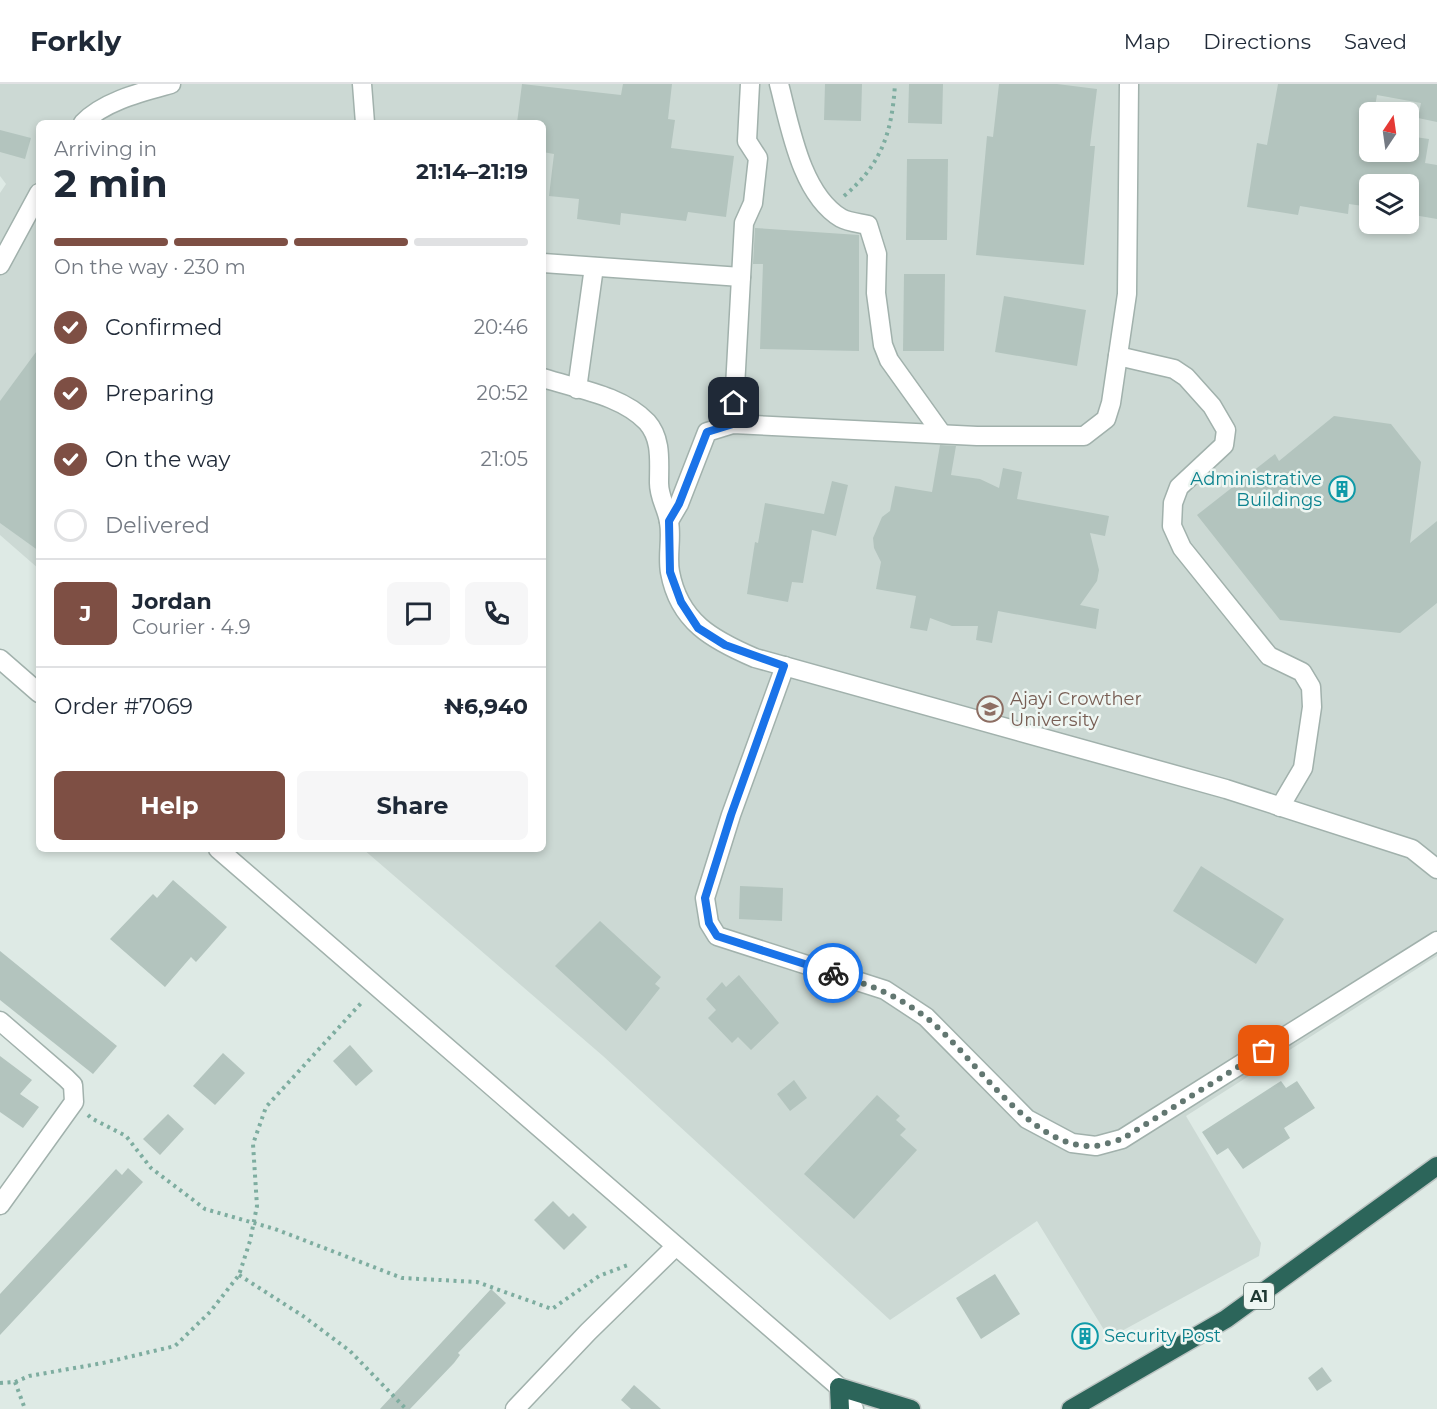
<!DOCTYPE html>
<meta charset="utf-8">
<style>
:root{--surface:#fff;--page:#f6f6f7;--text:#1f2937;--muted:#747a83;--line:#e0e1e3;--accent:#7e4f44}
body{margin:0;font-family:Montserrat,sans-serif;background:var(--page);color:var(--text);height:100vh;display:flex;flex-direction:column;font-size:22px;white-space:nowrap}
*{box-sizing:border-box;margin:0}
p{font-size:20px;color:var(--muted)}
.icon{flex:none;width:33px;height:33px;fill:none;stroke:currentColor;stroke-width:2;stroke-linecap:round;stroke-linejoin:round}
.map{position:relative;flex:1;overflow:hidden}
.drawer{position:absolute;left:36px;top:36px;width:510px;height:732px;display:flex;flex-direction:column;background:var(--surface);border-radius:9px;box-shadow:0 3px 9px #0003}
.drawer>*{flex:none}
.needle{width:39px;rotate:13deg}
.fabs{position:absolute;left:1359px;top:18px;display:grid;gap:12px}
.fabs a{display:grid;place-items:center;width:60px;height:60px;border-radius:9px;background:var(--surface);box-shadow:0 3px 9px #0003;font-size:30px}
.pin{position:absolute;display:grid;place-items:center;width:51px;height:51px;color:#fff;margin:-26px;border-radius:12px;box-shadow:0 3px 9px #0006}
.courier{position:absolute;display:grid;place-items:center;width:60px;height:60px;margin:-30px;border:4px solid #1a73e8;border-radius:50%;background:#fff;color:#222;box-shadow:0 2px 8px #0007}
.summary em{font-style:normal;font-weight:700}
.summary div{display:flex;flex-direction:column-reverse}
.summary{display:flex;align-items:center;justify-content:space-between;height:102px;padding:0 18px}
h1{font-size:39px;font-weight:700;line-height:45px}
.bar{display:grid;grid-template-columns:repeat(4,1fr);gap:9px 6px;align-content:center;height:72px;padding:0 18px}
.bar i{height:8px;border-radius:4px;background:var(--line)}
.bar .selected{background:var(--accent)}
.bar p{grid-column:span 4}
.line{display:flex;align-items:center;gap:15px;padding:0 18px;border-top:2px solid var(--line)}
.line div{flex:1}
.round{display:grid;place-items:center;flex:none;width:63px;height:63px;border-radius:9px;background:var(--page)}
ol{padding:0 18px;list-style:none}
li{display:flex;align-items:center;gap:18px;height:66px}
li p{margin-inline-start:auto}
li .icon{padding:6px;border-radius:50%;background:var(--accent);color:#fff;stroke-width:4}
li:last-child{color:var(--muted)}
li i{width:33px;height:33px;border:3px solid var(--line);border-radius:50%}
.cta{display:flex;gap:12px;margin-top:auto;padding:12px 18px}
.cta a{flex:1;height:69px;border-radius:9px;background:var(--accent);color:#fff;font-size:24px;font-weight:700;line-height:69px;text-align:center}
.cta a+a{background:var(--page);color:var(--text)}
header{display:flex;align-items:center;gap:36px;box-sizing:border-box;height:84px;padding:0 30px;background:var(--surface);border-bottom:2px solid var(--line)}
header strong{font-size:28px}
nav{display:flex;gap:33px;margin-inline-start:auto;font-size:21px}
.map>svg:first-child{display:block}
.built{fill:#ccd9d4;fill-rule:evenodd}
.building{fill:#b3c4be}
.lines{fill:none;stroke-linecap:round;stroke-linejoin:round}
.minor-casing{stroke:#a1b1ac;stroke-width:21}
.highway-casing{stroke:#bcc4c2;stroke-width:21}
.path{stroke:#7eada0;stroke-width:4;stroke-dasharray:3 4.5;stroke-linecap:butt}
.minor{stroke:#fff;stroke-width:18}
.highway{stroke:#2c655a;stroke-width:18}
.done{stroke:#627771;stroke-width:6;stroke-dasharray:0 10.8}
.route{stroke:#1a73e8;stroke-width:8}
.labels{text-anchor:middle;stroke-width:5;stroke-linejoin:round;paint-order:stroke}
.shield{fill:#eef6f2;stroke:#5e726c;stroke-width:1.5}
.shield-label{font-size:16px;font-weight:bold;fill:#203933}
.culture-label{font-size:18px;fill:#0d838f;stroke:#eef6f2;text-anchor:end}
.education-label{font-size:18px;fill:#785e54;stroke:#eef6f2;text-anchor:start}
</style>
<header>
<strong>Forkly</strong>
<nav><a>Map</a><a>Directions</a><a>Saved</a></nav>
</header>
<div class="map">
<svg width="1437" height="1325" viewBox="0 0 1437 1325">
<rect width="100%" height="100%" fill="#deeae5"/>
<path class="built" d="M0 0H1437V872L1186 1032 1261 1159 1259 1172 1109 1254 1037 1137 890 1236 603 972 363 765H543V39H39V485L0 451V109L6 100 0 92ZM1370 28H1408V68H1370ZM1370 100H1408V140H1370Z"/>
<g class="building">
<polygon points="522,0 621,11 623,0 672,0 668,35 675,36 671,64 734,72 726,133 688,128 686,137 621,129 620,141 577,135 579,115 549,112 554,70 543,68 543,39 517,39"/>
<polygon points="825,0 862,0 861,37 824,36"/>
<polygon points="909,0 943,0 942,40 908,39"/>
<polygon points="999,0 1057,0 1097,5 1090,62 1095,62 1084,181 976,171 987,52 993,53"/>
<polygon points="1278,0 1437,0 1437,38 1418,34 1421,19 1377,11 1374,28 1370,28 1367,71 1400,77 1401,68 1408,68 1408,52 1429,55 1425,79 1437,81 1437,135 1408,130 1408,100 1370,100 1370,123 1349,120 1348,130 1300,122 1298,131 1247,123 1257,59 1267,61"/>
<polygon points="0,46 31,54 25,75 0,68"/>
<polygon points="907,75 948,75 947,156 906,156"/>
<polygon points="755,144 859,151 859,267 760,265 763,180 753,180"/>
<polygon points="904,190 945,190 944,267 903,267"/>
<polygon points="1004,212 1086,226 1077,282 995,268"/>
<polygon points="39,264 39,467 0,439 0,317"/>
<polygon points="1334,332 1391,340 1421,378 1410,459 1437,437 1437,519 1400,549 1280,536 1197,431 1275,370 1279,377"/>
<polygon points="940,361 956,362 951,391 980,395 999,404 1003,384 1022,388 1017,415 1109,432 1105,452 1090,449 1099,486 1097,497 1080,521 1099,525 1096,545 998,527 992,559 976,556 978,542 952,542 930,534 927,547 910,544 916,512 876,505 881,478 874,464 873,454 882,433 890,427 895,402 932,408"/>
<polygon points="832,397 848,401 836,452 812,446 803,499 792,498 788,518 747,510 755,458 758,459 765,419 824,430"/>
<polygon points="1201,782 1284,835 1256,880 1173,827"/>
<polygon points="173,796 227,843 196,878 191,873 165,903 110,855 153,810 157,814"/>
<polygon points="740,802 783,804 782,837 739,835"/>
<polygon points="600,837 661,893 655,900 660,904 626,947 555,882"/>
<polygon points="0,867 117,962 93,990 0,916"/>
<polygon points="739,891 779,939 751,966 738,953 732,959 708,934 716,926 706,915 722,898 726,903"/>
<polygon points="350,961 373,987 356,1002 333,977"/>
<polygon points="223,969 245,989 215,1021 193,1002"/>
<polygon points="0,972 32,996 20,1010 39,1023 23,1044 0,1028"/>
<polygon points="794,996 807,1014 790,1027 777,1010"/>
<polygon points="1281,997 1286,1004 1297,997 1315,1024 1284,1044 1290,1054 1243,1085 1228,1064 1217,1071 1202,1048"/>
<polygon points="877,1011 900,1032 896,1036 906,1045 900,1051 917,1066 854,1135 804,1090"/>
<polygon points="168,1030 184,1045 160,1071 143,1055"/>
<polygon points="128,1084 143,1098 0,1251 0,1210 116,1085 122,1091"/>
<polygon points="553,1117 569,1133 573,1129 587,1143 564,1166 534,1136"/>
<polygon points="995,1190 1020,1230 981,1255 956,1214"/>
<polygon points="491,1205 506,1219 458,1269 460,1271 454,1279 410,1325 380,1325"/>
<polygon points="1322,1283 1332,1297 1317,1307 1308,1294"/>
<polygon points="634,1301 661,1325 631,1325 621,1316"/>
</g>
<g class="lines">
<g class="minor-casing">
<g id="minor">
<polyline points="362,0 365,39"/>
<path d="M779 0C790 42 801 110 841 134 848 138 860 139 868 141L877 170 876 209 883 261 889 276 942 350"/>
<path d="M83 39C104 17 142 8 171 0"/>
<polyline points="543,179 741,193"/>
<polyline points="0,181 39,109"/>
<polyline points="1118,272 1174,285 1186,293 1212,322 1226,346 1224,361 1179,403 1173,419 1172,442 1182,464 1269,572 1302,588 1311,603 1312,623 1303,684 1280,723"/>
<path d="M543 294C577 305 621 311 647 338 662 355 659 377 659 399 659 414 667 424 669 438 672 454 667 472 670 488 679 538 713 556 755 574L1226 705 1412 765 1437 785"/>
<polyline points="577,305 594,183"/>
<polyline points="733,340 744,139 753,119 758,74 747,57 750,0"/>
<polyline points="669,437 679,420 707,348 733,340 977,352 1084,352 1106,335 1111,319 1127,210 1129,0"/>
<polyline points="0,575 39,609"/>
<polyline points="785,582 731,731 705,814 709,839 717,852 885,906 926,933 1027,1035 1072,1059 1096,1062 1122,1055 1437,857"/>
<polyline points="218,765 839,1303 854,1325"/>
<polyline points="0,937 66,994 73,1001 74,1018 0,1121"/>
<polyline points="515,1325 588,1248 676,1162"/>
</g>
</g>
<g class="highway-casing">
<g id="highway">
<polyline points="840,1325 839,1303 911,1325"/>
<polyline points="1071,1325 1226,1235 1437,1082"/>
</g>
</g>
<g class="path">
<path d="M844 112C882 80 892 48 895 0"/>
<polyline points="88,1031 91,1034 126,1052 151,1084 205,1125 275,1145 402,1194 477,1198 552,1225 599,1192 628,1181"/>
<polyline points="239,1191 303,1232 350,1267 406,1325"/>
<polyline points="15,1298 29,1292 103,1279 175,1262 210,1228 239,1191 250,1157 257,1122 253,1060 266,1023 363,917"/>
<polyline points="0,1299 15,1298 25,1325"/>
</g>
<use href="#minor" class="minor"/>
<use href="#highway" class="highway"/>
</g>
<g class="lines">
<path class="done" d="M833 889C869 901 893 909 924 932 972 967 1028 1066 1095 1062 1104 1061 1114 1057 1122 1055L1264 967"/>
<polyline class="route" points="734,319 733,340 707,348 679,420 669,437 670,488 681,518 698,544 725,561 784,582 731,731 705,814 709,839 717,852 833,889"/>
</g>
<defs>
<g id="building-ring" transform="scale(1.35)"><circle r="9.5" fill="#eef6f2" stroke="#0f9aa8" stroke-width="1.5"/><path d="M-4-6H4V6H1V3H-1V6H-4ZM-2.5-4.3h1.7v1.8h-1.7ZM.8-4.3h1.7v1.8H.8ZM-2.5-1h1.7V.8h-1.7ZM.8-1h1.7V.8H.8Z" fill="#0f9aa8"/></g>
<g id="university-ring" transform="scale(1.35)"><circle r="9.5" fill="#eef6f2" stroke="#8d6e63" stroke-width="1.5"/><path d="M0-5L7-2L0 1L-7-2ZM-4 1L0 2.5L4 1V4Q0 6-4 4Z" fill="#8d6e63"/></g>
</defs>
<g fill-rule="evenodd">
<use href="#building-ring" x="1342" y="405"/>
<use href="#university-ring" x="990" y="625"/>
<use href="#building-ring" x="1085" y="1252"/>
</g>
<g class="labels">
<rect class="shield" x="1244" y="1199" width="30" height="26" rx="4.5"/>
<g class="shield-label">
<text x="1259" y="1218">A1</text>
</g>
<g class="culture-label">
<text x="1322" y="401">Administrative<tspan x="1322" dy="21">Buildings</tspan></text>
<text x="1104" y="1258" text-anchor="start">Security Post</text>
</g>
<g class="education-label">
<text x="1010" y="621">Ajayi Crowther<tspan x="1010" dy="21">University</tspan></text>
</g>
</g>
</svg>
<div class="fabs">
<a><svg class="needle" viewBox="-14 -14 28 28"><path d="M0-13l5 13h-10z" fill="#e53935"/><path d="M0 13l5-13h-10z" fill="#747a83"/></svg></a>
<a><svg class="icon" aria-label="layers" viewBox="0 0 24 24"><path d="M12 4l9 5-9 5-9-5zM3 14l9 5 9-5"/></svg></a>
</div>
<div class="pin" style="left:1264px;top:967px;background:#ea580c"><svg class="icon" aria-label="bag" viewBox="0 0 24 24"><path d="M5 8h14l-1 12H6zM9 8a3 3 0 0 1 6 0"/></svg></div>
<div class="pin" style="left:734px;top:319px;background:#1f2937"><svg class="icon" aria-label="home" viewBox="0 0 24 24"><path d="M3 11l9-7 9 7M6 9v11h12V9"/></svg></div>
<div class="courier" style="left:833px;top:889px"><svg class="icon" aria-label="bike" viewBox="0 0 24 24"><circle cx="6" cy="16" r="4"/><circle cx="18" cy="16" r="4"/><path d="M6 16l4-8h5l3 8M10 8l3 8H6M13 5h3"/></svg></div>
<section class="drawer">
<div class="summary"><div><h1>2 min</h1><p>Arriving in</p></div><em>21:14–21:19</em></div>
<div class="bar"><i class="selected"></i><i class="selected"></i><i class="selected"></i><i></i><p>On the way · 230 m</p></div>
<ol>
<li><svg class="icon" aria-label="check" viewBox="0 0 24 24"><path d="M5 12l5 5 9-10"/></svg>Confirmed<p>20:46</p></li>
<li><svg class="icon" aria-label="check" viewBox="0 0 24 24"><path d="M5 12l5 5 9-10"/></svg>Preparing<p>20:52</p></li>
<li><svg class="icon" aria-label="check" viewBox="0 0 24 24"><path d="M5 12l5 5 9-10"/></svg>On the way<p>21:05</p></li>
<li><i></i>Delivered</li>
</ol>
<div class="line" style="height:108px"><b class="round" style="background:var(--accent);color:#fff">J</b><div><b>Jordan</b><p>Courier · 4.9</p></div><a class="round"><svg class="icon" aria-label="chat" viewBox="0 0 24 24"><path d="M4 5h16v11H9l-5 4z"/></svg></a><a class="round"><svg class="icon" aria-label="phone" viewBox="0 0 24 24"><path d="M5 4h4l2 5-3 2q2 4 5 5l2-3 5 2v4C11 20 4 13 5 4z"/></svg></a></div>
<div class="line" style="height:78px"><div>Order #7069</div><b>₦6,940</b></div>
<div class="cta"><a>Help</a><a>Share</a></div>
</section>
</div>
